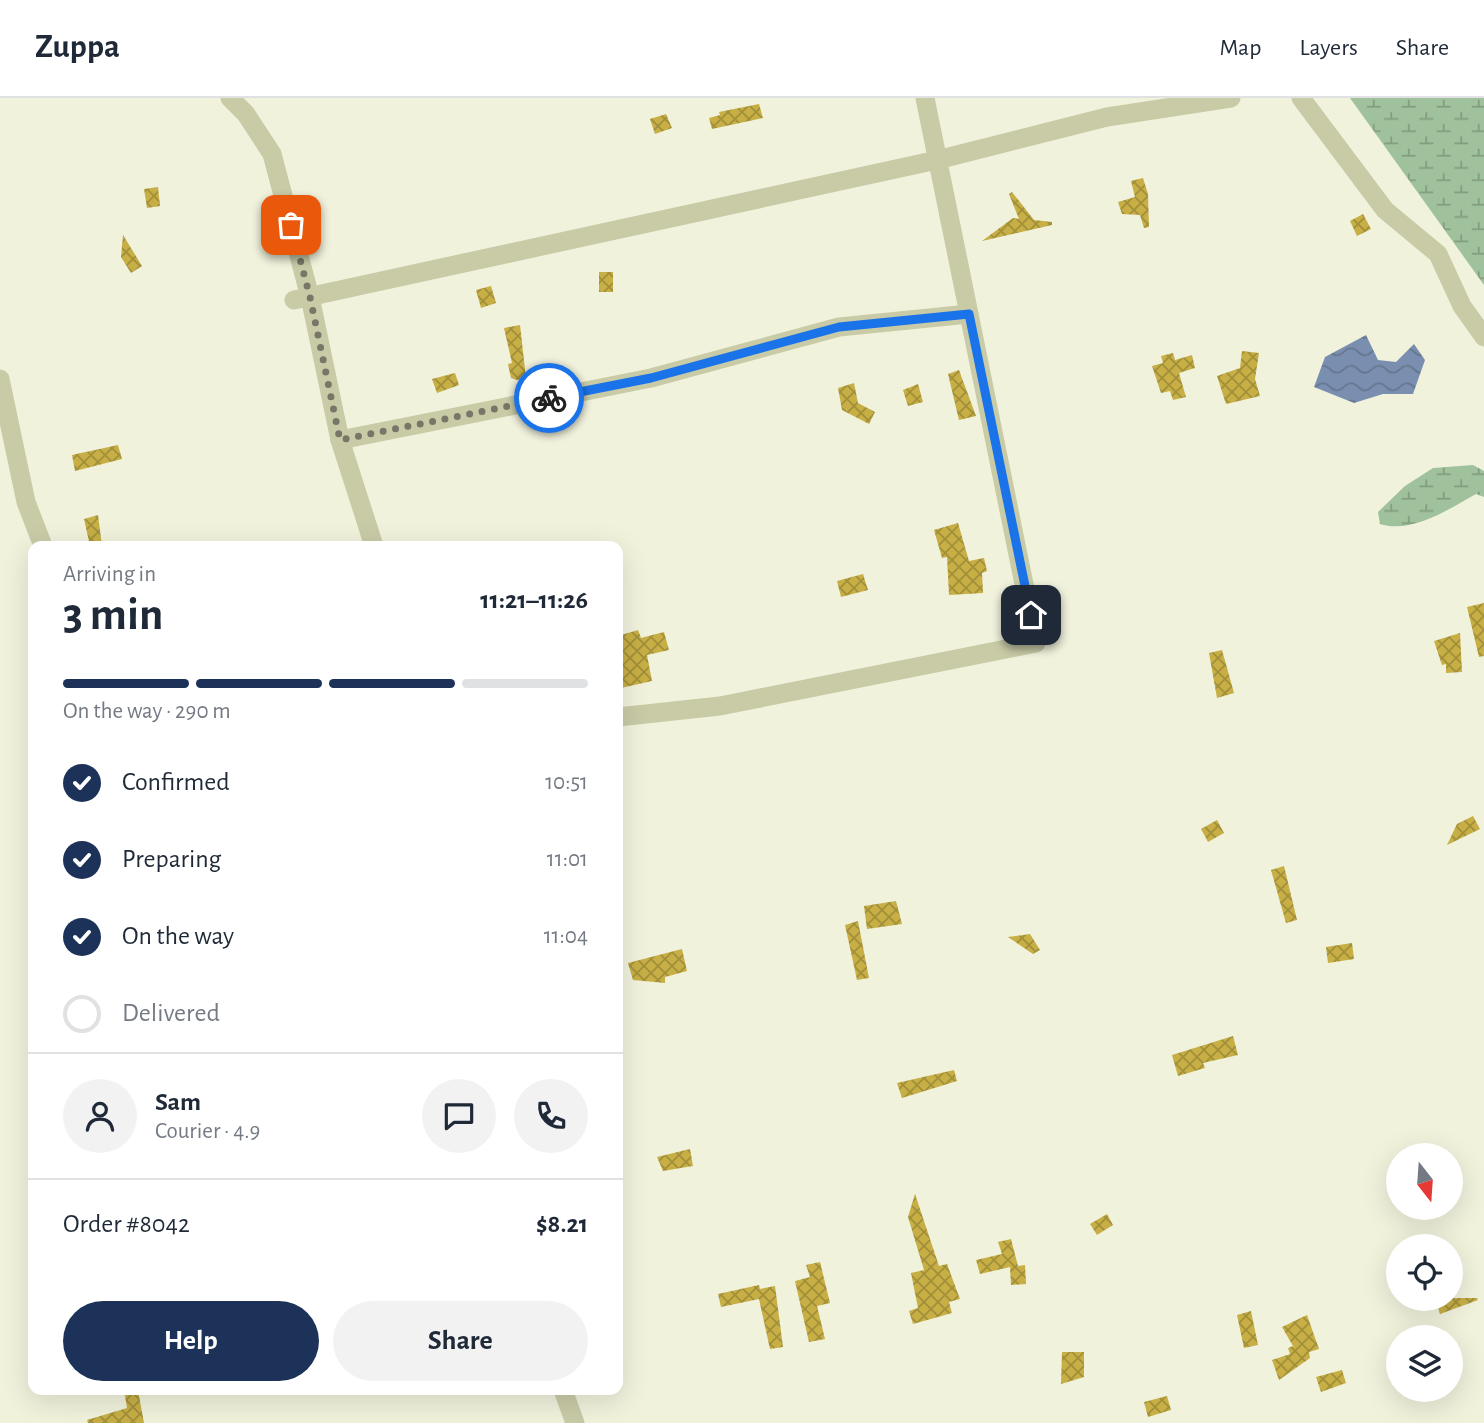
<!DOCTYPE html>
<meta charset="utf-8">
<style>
:root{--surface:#fff;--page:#f2f2f3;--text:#1f2937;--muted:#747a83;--line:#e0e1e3;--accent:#1d3259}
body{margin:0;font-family:"Alegreya Sans",sans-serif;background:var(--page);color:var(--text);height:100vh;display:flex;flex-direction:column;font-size:26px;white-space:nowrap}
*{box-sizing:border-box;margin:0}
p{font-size:23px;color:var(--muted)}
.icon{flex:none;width:38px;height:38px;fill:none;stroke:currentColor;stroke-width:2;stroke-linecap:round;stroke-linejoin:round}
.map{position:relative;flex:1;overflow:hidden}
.panel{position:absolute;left:28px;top:443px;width:595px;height:854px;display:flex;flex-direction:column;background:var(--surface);border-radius:14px;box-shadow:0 7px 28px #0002}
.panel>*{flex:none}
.needle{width:46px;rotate:163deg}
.fabs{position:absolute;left:1386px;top:1045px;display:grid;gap:14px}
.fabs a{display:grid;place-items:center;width:77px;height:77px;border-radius:50%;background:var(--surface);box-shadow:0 7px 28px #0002;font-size:35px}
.pin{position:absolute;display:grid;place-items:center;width:60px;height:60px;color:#fff;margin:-30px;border-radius:14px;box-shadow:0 4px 10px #0006}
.courier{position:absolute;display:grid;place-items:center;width:70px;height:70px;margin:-35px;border:5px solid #1a73e8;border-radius:50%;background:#fff;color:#222;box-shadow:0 2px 9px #0007}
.head em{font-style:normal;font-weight:700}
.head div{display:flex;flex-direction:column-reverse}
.head{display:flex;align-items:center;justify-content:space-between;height:119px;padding:0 35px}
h1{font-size:46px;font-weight:700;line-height:52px}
.bar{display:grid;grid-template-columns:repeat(4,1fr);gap:10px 7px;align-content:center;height:84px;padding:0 35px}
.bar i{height:9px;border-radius:5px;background:var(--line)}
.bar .on{background:var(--accent)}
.bar p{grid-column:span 4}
.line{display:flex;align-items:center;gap:18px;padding:0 35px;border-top:2px solid var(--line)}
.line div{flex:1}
.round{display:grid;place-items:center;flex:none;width:74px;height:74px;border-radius:37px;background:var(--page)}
ol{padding:0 35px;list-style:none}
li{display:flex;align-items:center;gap:21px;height:77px}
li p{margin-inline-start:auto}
li .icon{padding:7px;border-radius:50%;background:var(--accent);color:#fff;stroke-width:4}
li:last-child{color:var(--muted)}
li i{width:38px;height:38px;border:4px solid var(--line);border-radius:50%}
.primary-button{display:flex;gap:14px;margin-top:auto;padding:14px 35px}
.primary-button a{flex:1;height:80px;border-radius:42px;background:var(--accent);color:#fff;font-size:28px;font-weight:700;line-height:80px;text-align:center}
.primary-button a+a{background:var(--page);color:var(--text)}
header{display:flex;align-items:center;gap:42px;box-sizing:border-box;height:98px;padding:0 35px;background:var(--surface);border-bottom:2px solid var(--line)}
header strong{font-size:33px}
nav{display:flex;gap:38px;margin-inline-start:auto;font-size:24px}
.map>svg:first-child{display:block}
.wetland{fill:url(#wetland-marsh)}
.water{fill:url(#water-waves)}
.building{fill:url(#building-cross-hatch)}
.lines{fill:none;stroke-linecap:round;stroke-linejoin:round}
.minor{stroke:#c9cba7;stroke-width:19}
.done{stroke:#787767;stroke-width:7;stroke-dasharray:0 12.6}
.route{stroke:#1a73e8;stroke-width:9}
</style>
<header>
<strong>Zuppa</strong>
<nav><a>Map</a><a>Layers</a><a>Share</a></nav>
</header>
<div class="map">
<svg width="1484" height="1325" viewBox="0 0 1484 1325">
<defs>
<pattern id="wetland-marsh" width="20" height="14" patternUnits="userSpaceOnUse" patternTransform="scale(1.75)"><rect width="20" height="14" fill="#9fc19b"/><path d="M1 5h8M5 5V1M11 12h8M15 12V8" fill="none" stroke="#829e7e"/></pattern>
<pattern id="water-waves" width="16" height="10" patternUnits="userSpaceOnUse" patternTransform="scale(1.75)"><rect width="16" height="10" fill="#7a8fb0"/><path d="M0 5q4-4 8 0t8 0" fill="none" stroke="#65768f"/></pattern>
<pattern id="building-cross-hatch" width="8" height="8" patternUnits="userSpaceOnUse" patternTransform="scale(1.75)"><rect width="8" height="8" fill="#c7af45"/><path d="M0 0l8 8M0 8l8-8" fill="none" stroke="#a28f3a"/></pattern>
</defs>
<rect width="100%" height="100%" fill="#f0f2dc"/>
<g class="wetland">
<polygon points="1350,0 1484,0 1484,187"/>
<path d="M1473 367 1484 373V399L1476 396C1449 411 1412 436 1380 426L1378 414 1405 388 1433 370Z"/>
</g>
<polygon class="water" points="1366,237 1378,262 1396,264 1414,246 1425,262 1413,296 1383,296 1354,305 1314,289 1325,259"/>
<g class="building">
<polygon points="759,6 763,20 712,31 709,20 720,17 719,14"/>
<polygon points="666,16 672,30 655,36 650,21"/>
<polygon points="1143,80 1148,96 1149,129 1144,130 1140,117 1122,116 1118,104 1135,99 1131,83"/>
<polygon points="158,89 160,108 147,110 144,91"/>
<polygon points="1012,94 1034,122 1052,124 1052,127 982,143 1013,120 1019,121 1009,96"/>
<polygon points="1363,116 1371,131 1357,138 1350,123"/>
<polygon points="123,137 142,168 131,175 121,159"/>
<rect x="599" y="174" width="14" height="20"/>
<polygon points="491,188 496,205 481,210 476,192"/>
<polygon points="520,227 526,280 517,282 511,280 508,266 512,265 504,230"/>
<polygon points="1242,253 1259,255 1255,281 1260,298 1226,306 1217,278 1240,270"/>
<polygon points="1173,255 1175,262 1192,257 1195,270 1179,275 1186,299 1173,302 1170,293 1161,295 1152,268 1163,265 1161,258"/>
<polygon points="959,272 976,318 959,322 948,276"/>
<polygon points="455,275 459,287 437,295 432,281"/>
<polygon points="854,285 858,305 875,314 869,326 842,312 838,290"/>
<polygon points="918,286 923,304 908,308 903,292"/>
<polygon points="118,347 122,361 75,373 72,357"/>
<polygon points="98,417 102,448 90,448 84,421"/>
<polygon points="958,425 969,463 984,460 987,473 982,475 983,495 949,497 947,459 942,460 934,432"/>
<polygon points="863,476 868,492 841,499 837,483"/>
<polygon points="1484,505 1484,558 1479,559 1467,509"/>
<polygon points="638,532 641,540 664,534 669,552 647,557 652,583 621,590 618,578 618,538"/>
<polygon points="1460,535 1462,574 1446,575 1446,566 1442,567 1434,543"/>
<polygon points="1222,552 1234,595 1217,600 1209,555"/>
<polygon points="1473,718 1480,731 1447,747 1457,726"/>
<polygon points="1217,722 1224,735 1208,744 1201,731"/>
<polygon points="1284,768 1297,822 1286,825 1271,772"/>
<polygon points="896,803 902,826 867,831 864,808"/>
<polygon points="858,823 869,880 857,882 845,827"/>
<polygon points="1030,836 1040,852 1033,856 1008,839"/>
<polygon points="1352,845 1354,861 1328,865 1326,849"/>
<polygon points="682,851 687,873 665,879 665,885 633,882 628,865"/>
<polygon points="1233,938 1238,957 1203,965 1205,970 1178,978 1172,957"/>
<polygon points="954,972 957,983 902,1000 897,985"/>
<polygon points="690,1051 693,1068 663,1073 657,1059"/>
<polygon points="915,1096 939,1168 947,1166 960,1201 949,1204 952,1215 913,1226 909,1213 918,1210 911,1175 924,1172 908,1119"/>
<polygon points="1107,1116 1113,1127 1097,1137 1090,1126"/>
<polygon points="1011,1141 1018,1168 1025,1167 1026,1186 1011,1187 1010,1169 980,1176 976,1162 1002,1156 998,1144"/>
<polygon points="820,1164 830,1205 817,1208 825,1241 809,1244 795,1183 810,1179 806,1167"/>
<polygon points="759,1187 760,1191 775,1188 783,1249 770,1251 759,1201 721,1209 718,1196"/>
<polygon points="1435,1200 1477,1200 1478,1202 1440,1216"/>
<polygon points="1251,1213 1258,1247 1244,1250 1237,1217"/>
<polygon points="1307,1217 1319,1251 1309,1254 1310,1260 1279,1282 1272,1262 1290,1256 1288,1250 1293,1248 1282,1229"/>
<polygon points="1062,1254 1084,1254 1084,1279 1061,1286"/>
<polygon points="1342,1272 1346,1285 1321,1294 1316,1279"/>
<polygon points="124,1292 138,1292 144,1325 88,1325 87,1322 127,1310"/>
<polygon points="1167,1298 1171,1312 1148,1319 1144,1304"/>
</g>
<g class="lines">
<g class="minor">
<polyline points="230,0 246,16 272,56 310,199 340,342 374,448"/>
<polyline points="1301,0 1385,112 1438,156 1462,208 1484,239"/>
<polyline points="294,202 937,62 1107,19 1231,0"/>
<polyline points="0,281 26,404 43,448"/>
<polyline points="340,342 651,280 839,229 969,216"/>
<polyline points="618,619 720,608 1036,545 925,0"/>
<polyline points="563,1292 575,1325"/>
</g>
</g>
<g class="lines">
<polyline class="done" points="291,127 310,199 340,342 549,300"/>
<polyline class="route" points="549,300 651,280 839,229 969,216 1031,517"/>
</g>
</svg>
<div class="fabs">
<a><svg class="needle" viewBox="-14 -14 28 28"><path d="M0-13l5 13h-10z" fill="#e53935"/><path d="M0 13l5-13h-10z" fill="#747a83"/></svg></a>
<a><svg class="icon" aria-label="locate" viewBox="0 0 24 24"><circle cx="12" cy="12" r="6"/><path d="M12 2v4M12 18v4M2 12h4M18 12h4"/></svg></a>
<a><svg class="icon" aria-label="layers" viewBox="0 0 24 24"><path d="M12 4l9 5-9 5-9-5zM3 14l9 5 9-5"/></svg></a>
</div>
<div class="pin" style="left:291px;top:127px;background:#ea580c"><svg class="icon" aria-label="bag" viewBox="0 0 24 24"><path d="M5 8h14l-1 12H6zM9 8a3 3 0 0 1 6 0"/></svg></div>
<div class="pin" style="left:1031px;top:517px;background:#1f2937"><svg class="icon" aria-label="home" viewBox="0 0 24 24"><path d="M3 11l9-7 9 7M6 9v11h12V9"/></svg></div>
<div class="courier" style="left:549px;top:300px"><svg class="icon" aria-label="bike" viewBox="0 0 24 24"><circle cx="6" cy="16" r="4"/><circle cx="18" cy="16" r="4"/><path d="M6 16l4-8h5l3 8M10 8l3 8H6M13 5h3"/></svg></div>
<section class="panel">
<div class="head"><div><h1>3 min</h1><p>Arriving in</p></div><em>11:21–11:26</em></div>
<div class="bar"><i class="on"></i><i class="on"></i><i class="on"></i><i></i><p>On the way · 290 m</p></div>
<ol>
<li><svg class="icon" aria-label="check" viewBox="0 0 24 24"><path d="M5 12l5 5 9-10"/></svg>Confirmed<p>10:51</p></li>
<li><svg class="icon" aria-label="check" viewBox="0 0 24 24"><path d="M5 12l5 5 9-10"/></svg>Preparing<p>11:01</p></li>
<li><svg class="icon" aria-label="check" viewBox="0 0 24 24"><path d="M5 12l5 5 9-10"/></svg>On the way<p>11:04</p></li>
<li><i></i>Delivered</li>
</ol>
<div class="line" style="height:126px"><a class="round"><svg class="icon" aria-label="person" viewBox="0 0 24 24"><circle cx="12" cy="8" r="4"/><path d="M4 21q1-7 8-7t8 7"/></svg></a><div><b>Sam</b><p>Courier · 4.9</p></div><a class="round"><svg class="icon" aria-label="chat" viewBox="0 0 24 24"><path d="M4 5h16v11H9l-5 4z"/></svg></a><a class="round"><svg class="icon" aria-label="phone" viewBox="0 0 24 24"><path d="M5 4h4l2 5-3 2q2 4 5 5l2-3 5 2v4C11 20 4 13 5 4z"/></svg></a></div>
<div class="line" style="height:91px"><div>Order #8042</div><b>$8.21</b></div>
<div class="primary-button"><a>Help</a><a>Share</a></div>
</section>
</div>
